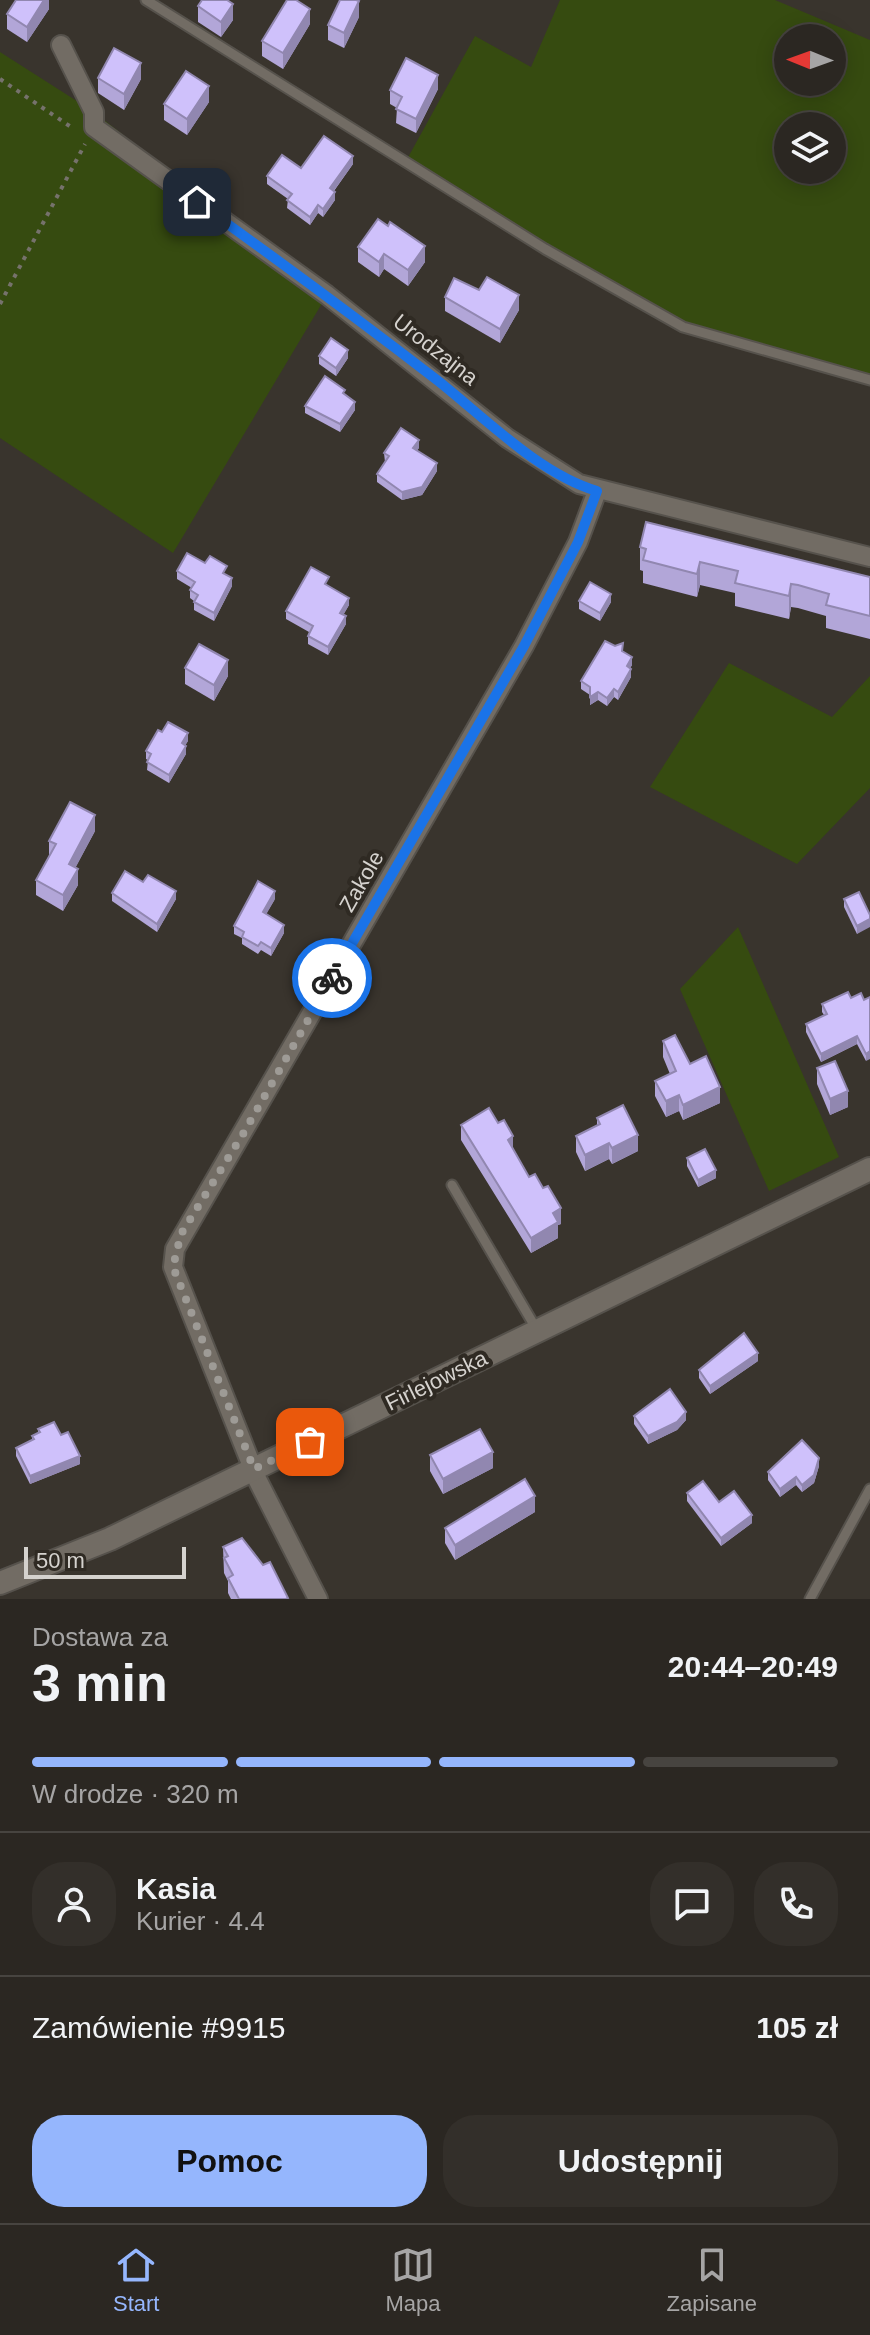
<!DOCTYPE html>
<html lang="pl">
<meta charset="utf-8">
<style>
:root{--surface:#2b2722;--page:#332f2a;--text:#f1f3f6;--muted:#a6a5a5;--line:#474440;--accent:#95b6fd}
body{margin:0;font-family:Arial,sans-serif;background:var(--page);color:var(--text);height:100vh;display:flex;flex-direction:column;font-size:30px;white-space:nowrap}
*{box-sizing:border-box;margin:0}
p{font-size:26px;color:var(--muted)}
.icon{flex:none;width:44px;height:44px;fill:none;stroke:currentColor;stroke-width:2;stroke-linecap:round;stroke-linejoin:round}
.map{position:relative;height:1599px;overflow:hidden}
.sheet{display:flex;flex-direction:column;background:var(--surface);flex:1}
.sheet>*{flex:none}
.needle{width:52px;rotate:271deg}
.buttons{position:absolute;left:774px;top:24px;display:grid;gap:16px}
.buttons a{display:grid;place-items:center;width:72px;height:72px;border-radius:50%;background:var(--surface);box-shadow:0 4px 20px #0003,0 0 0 2px var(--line);font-size:40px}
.scale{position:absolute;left:24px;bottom:20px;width:162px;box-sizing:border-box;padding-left:8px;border:4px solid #d5d2ce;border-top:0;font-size:22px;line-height:28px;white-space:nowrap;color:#d5d2ce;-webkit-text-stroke:6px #2f2a23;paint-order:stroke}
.pin{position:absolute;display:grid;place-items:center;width:68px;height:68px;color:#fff;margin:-34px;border-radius:16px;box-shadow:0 4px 12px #0006}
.courier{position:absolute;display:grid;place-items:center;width:80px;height:80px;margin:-40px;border:6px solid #1a73e8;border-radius:50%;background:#fff;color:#222;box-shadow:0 2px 10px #0007}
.summary em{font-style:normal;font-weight:700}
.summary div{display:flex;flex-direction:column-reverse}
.summary{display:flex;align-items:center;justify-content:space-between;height:136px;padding:0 32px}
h1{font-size:52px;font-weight:700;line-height:60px}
.bar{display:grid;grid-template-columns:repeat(4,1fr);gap:12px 8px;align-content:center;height:96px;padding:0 32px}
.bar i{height:10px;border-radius:6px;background:var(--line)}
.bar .current{background:var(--accent)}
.bar p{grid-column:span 4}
.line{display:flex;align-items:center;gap:20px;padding:0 32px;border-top:2px solid var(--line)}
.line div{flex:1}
.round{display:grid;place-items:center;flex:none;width:84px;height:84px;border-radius:32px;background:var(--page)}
.action{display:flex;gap:16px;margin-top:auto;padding:16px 32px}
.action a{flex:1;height:92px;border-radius:32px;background:var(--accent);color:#111;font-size:32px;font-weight:700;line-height:92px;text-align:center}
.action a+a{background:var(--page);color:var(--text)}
.menu{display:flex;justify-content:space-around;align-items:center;height:112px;border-top:2px solid var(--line);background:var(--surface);font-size:22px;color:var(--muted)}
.menu a{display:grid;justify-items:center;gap:4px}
.menu .current{color:var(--accent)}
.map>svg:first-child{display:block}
.green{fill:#364b10;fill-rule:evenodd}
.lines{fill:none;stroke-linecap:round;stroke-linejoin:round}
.service-casing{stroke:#56524c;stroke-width:13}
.minor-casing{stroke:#56524c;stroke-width:22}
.tertiary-casing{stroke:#56524c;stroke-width:26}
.path{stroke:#76726c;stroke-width:4;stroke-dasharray:4 6;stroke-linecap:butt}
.service{stroke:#726c64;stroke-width:9}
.minor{stroke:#726c64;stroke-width:18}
.tertiary{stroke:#726c64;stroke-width:22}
.wall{fill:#b2a6d8}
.shaded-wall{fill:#9187b0}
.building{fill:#cfc1fb;stroke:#9187b0;stroke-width:2}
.done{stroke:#9e9b96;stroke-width:8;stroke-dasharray:0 14.4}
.route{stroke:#1a73e8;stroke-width:10}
.labels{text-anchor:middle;stroke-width:8;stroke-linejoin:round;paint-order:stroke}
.street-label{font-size:22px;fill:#d5d2ce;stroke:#2f2a23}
</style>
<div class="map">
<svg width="870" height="1599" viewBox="0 0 870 1599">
<rect width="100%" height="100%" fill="#39342d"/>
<g class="green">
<path d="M560 0H775L870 40V380L683 327 406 161 475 36 531 67ZM788 38H832V82H788ZM788 126H832V170H788Z"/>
<polygon points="0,52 94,112 327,295 173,553 0,438"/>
<polygon points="729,663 832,717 870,676 870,788 797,864 650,787"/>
<polygon points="738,927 839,1157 769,1191 680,989"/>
</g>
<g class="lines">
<g class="service-casing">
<g id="service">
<polyline points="146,0 545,249 683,327 870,380"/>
<polyline points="452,1185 537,1330"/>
<polyline points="810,1599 870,1489"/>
</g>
</g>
<g class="minor-casing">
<g id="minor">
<polyline points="61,45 94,112 94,127 327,295 507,438 579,484 870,557"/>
<polyline points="318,1599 257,1479 173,1267 175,1249 524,646 578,542 597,491"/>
</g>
</g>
<g class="tertiary-casing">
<polyline id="tertiary" points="0,1583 110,1539 870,1169"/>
</g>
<g class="path">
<polyline points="0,79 74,129"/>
<polyline points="0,304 85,144"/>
</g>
<use href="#service" class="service"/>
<use href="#minor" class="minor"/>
<use href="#tertiary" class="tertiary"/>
</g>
<g class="wall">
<polygon points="49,0 49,9 27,42 7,29 7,14"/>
<polygon points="198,6 233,20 221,37 198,22"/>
<polygon points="359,17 344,48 328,40 328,25"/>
<polygon points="310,24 283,69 262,56 262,41"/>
<polygon points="98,78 141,79 124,110 98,93"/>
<polygon points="438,89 416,133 396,123 397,108 390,104 390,90"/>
<polygon points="209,102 187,135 164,120 164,104"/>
<polygon points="353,164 334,191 335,200 323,217 318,213 310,225 287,208 288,199 267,184 267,176 301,168"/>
<polygon points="358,247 425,262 408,286 384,269 379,277 358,262"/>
<polygon points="445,297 519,310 500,343 445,311"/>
<polygon points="319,356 348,358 336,376 319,364"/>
<polygon points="345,395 355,410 340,432 305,413 305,406"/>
<polygon points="419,448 417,450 437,471 422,495 402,500 377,482 377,474 385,462 384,453"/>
<polygon points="640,547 870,577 870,639 826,628 826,616 798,608 791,607 789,619 735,606 735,593 700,585 697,597 643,583 643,571 640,570"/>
<polygon points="177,571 226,575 232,586 214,621 194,610 194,601 190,598 190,590 192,588 177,579"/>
<polygon points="329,586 349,605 343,615 346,624 328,655 308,644 308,636 309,632 286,619 286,611"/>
<polygon points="579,601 611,602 600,621 579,609"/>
<polygon points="623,652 632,665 630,668 631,677 618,700 614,697 607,706 598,700 590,705 590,695 581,689 581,681"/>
<polygon points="185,668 228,676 214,701 185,684"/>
<polygon points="188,741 185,745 186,754 169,783 147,770 148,760 146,759 146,751"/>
<polygon points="95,831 75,868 78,885 63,911 36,895 36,880 49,857 49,841"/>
<polygon points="143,882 176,899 157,932 112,901 112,893"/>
<polygon points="275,899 266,914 284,933 271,956 261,950 258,954 242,944 242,938 234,934 234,926"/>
<polygon points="844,899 870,915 857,934 844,907"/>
<polygon points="870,997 866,1061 857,1044 821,1062 806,1032 806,1024 824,1015 822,1012 822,1004 851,998 864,1000"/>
<polygon points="663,1041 690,1064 720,1103 683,1120 679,1111 666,1117 655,1096 655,1081 670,1074 663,1057"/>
<polygon points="817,1068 848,1107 830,1115 817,1084"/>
<polygon points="597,1118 638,1151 612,1164 609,1159 585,1171 576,1152 576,1136 597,1125"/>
<polygon points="461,1125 513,1149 529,1177 561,1224 558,1225 558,1238 531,1253 461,1140"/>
<polygon points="687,1158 716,1178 698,1187 687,1166"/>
<polygon points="758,1361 710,1394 699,1378 699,1370"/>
<polygon points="634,1416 686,1420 677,1430 648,1444 634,1424"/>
<polygon points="38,1429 61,1435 80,1464 30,1484 16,1456 16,1448 32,1440 32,1436 38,1433"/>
<polygon points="430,1455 493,1468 443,1494 430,1471"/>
<polygon points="819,1466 814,1483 802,1492 796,1485 780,1497 768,1480 768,1472"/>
<polygon points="687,1493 719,1502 752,1523 721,1546 687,1501"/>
<polygon points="535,1512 455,1560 445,1543 445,1528"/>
<polygon points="223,1547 288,1599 231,1599 228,1593 228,1581 224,1573"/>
</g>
<g class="shaded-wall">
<polygon points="44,0 49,0 49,9 27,42 27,27"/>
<polygon points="359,1 359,17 344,48 344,33"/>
<polygon points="233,4 233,20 221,37 221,22"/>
<polygon points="310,9 310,24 283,69 283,53"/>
<polygon points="141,63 141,79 124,110 124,94"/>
<polygon points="438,75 438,89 416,133 416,119"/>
<polygon points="209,86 209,102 187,135 187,119"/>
<polygon points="353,156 353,164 330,196 330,188"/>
<polygon points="335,192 335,200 323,217 323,209"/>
<polygon points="318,205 318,213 310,225 310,217"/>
<polygon points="425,246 425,262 408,286 408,270"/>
<polygon points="384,254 384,269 379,277 379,262"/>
<polygon points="519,295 519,310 500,343 500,329"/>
<polygon points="348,350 348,358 336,376 336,368"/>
<polygon points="355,402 355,410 340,432 340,424"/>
<polygon points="419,440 419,448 413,456 413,448"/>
<polygon points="437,463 437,471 422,495 402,500 402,492"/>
<polygon points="700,562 700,585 697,597 697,574"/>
<polygon points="232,578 232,586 214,621 214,613"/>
<polygon points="791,584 791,607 789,619 789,596"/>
<polygon points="611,594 611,602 600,621 600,613"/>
<polygon points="349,598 349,605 340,621 340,613"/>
<polygon points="346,616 346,624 328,655 328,647"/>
<polygon points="632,657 632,665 627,674 627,666"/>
<polygon points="228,660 228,676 214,701 214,685"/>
<polygon points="631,669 631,677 618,700 618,692"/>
<polygon points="614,689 614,697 607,706 607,698"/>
<polygon points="598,692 598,700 590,705 590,697"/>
<polygon points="188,733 188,741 182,751 182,743"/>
<polygon points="186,746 186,754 169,783 169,775"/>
<polygon points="95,815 95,831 69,880 69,864"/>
<polygon points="78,869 78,885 63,911 63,895"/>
<polygon points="176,891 176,899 157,932 157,924"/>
<polygon points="275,891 275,899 263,920 263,912"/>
<polygon points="870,919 870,927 857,934 857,926"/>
<polygon points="284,925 284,933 271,956 271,948"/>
<polygon points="857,1036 857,1044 821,1062 821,1054"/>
<polygon points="870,1051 870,1059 866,1061 866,1054"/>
<polygon points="720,1087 720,1103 683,1120 683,1105"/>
<polygon points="848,1091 848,1107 830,1115 830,1099"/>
<polygon points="679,1095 679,1111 666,1117 666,1101"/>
<polygon points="638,1135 638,1151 612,1164 612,1148"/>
<polygon points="513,1136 513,1152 508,1140"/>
<polygon points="609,1143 609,1159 585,1171 585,1155"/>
<polygon points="716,1170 716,1178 698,1187 698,1180"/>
<polygon points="561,1208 561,1224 558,1225 558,1238 531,1253 531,1238 553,1213"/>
<polygon points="758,1353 758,1361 710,1394 710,1386"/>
<polygon points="686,1412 686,1420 677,1430 648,1444 648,1436"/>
<polygon points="493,1452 493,1468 443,1494 443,1479"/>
<polygon points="80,1456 80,1464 30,1484 30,1476"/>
<polygon points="819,1458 819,1466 814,1483 802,1492 802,1485"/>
<polygon points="796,1477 796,1485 780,1497 780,1489"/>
<polygon points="535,1496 535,1512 455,1560 455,1545"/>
<polygon points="752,1515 752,1523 721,1546 721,1538"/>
</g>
<g class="building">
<polygon points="16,0 44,0 27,27 7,14"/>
<polygon points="202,0 227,0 233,4 221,22 198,6"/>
<polygon points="287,0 296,0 310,9 283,53 262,41"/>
<polygon points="340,0 356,0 359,1 344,33 328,25"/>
<polygon points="114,48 141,63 124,94 98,78"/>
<polygon points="406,58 438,75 416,119 396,109 402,97 390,90"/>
<polygon points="186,71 209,86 187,119 164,104"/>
<polygon points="324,136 353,156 330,188 335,192 323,209 318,205 310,217 287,200 292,194 267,176 282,155 301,168"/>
<polygon points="378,219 388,226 390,222 425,246 408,270 384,254 379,262 358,247"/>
<polygon points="487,277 519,295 500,329 445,297 454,278 479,290"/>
<polygon points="331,338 348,350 336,368 319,356"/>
<polygon points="325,376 345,390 343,393 355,402 340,424 305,406"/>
<polygon points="401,428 419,440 413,448 437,463 422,487 402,492 377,474 389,456 384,453"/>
<polygon points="646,522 870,577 870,616 826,605 829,594 798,585 791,584 789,596 735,583 738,571 700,562 697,574 643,560 646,549 640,547"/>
<polygon points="187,553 205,563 210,556 227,566 223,573 232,578 214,613 194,602 198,595 190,590 195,582 177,571"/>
<polygon points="311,567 329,577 325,584 349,598 340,613 346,616 328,647 308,636 313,626 286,611"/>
<polygon points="590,582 611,594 600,613 579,601"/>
<polygon points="605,641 615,646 623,643 622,651 632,657 627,666 631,669 618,692 614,689 607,698 598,692 590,697 590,687 581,681"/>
<polygon points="199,644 228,660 214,685 185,668"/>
<polygon points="168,722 188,733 182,743 186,746 169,775 147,762 151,754 146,751 158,730 162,732"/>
<polygon points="70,802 95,815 69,864 78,869 63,895 36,880 56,844 49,841"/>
<polygon points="125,871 143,882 148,875 176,891 157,924 112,893"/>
<polygon points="258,881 275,891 263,912 284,925 271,948 261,942 258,946 242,937 244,932 234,926"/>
<polygon points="859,892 870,915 870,919 857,926 844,899"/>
<polygon points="848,992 851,998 861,993 864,1000 870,997 870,1051 866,1054 857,1036 821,1054 806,1024 827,1014 822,1004"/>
<polygon points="675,1035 690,1064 706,1056 720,1087 683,1105 679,1095 666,1101 655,1081 676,1071 663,1041"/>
<polygon points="835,1061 848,1091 830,1099 817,1068"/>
<polygon points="623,1105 638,1135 612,1148 609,1143 585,1155 576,1136 600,1124 597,1118"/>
<polygon points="489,1108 498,1123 504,1120 513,1136 508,1140 529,1177 535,1174 543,1188 548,1186 561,1208 553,1213 558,1222 531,1238 461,1125"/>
<polygon points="705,1149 716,1170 698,1180 687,1158"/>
<polygon points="744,1333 758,1353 710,1386 699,1370"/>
<polygon points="670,1389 686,1412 677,1422 648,1436 634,1416"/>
<polygon points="54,1422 61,1435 68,1432 80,1456 30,1476 16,1448 34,1439 32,1436 40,1432 38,1429"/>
<polygon points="480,1429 493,1452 443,1479 430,1455"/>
<polygon points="802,1440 819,1458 814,1475 802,1485 796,1477 780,1489 768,1472"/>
<polygon points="525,1479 535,1496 455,1545 445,1528"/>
<polygon points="703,1481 719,1502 734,1491 752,1515 721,1538 687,1493"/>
<polygon points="242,1538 263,1565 270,1562 288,1598 286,1599 239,1599 228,1578 233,1575 224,1558 228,1556 223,1547"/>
</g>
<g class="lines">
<polyline class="done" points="310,1442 254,1469 173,1267 181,1234 243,1134 332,978"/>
<path class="route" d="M197 202C278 260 358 319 437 380 484 417 539 474 597 491L578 542 524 646 332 978"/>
</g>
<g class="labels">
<g class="street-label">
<text transform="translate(436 349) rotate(38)" y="8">Urodzajna</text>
<text transform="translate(361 881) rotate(-60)" y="8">Zakole</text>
<text transform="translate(436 1380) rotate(-26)" y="8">Firlejowska</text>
</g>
</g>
</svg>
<div class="buttons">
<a><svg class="needle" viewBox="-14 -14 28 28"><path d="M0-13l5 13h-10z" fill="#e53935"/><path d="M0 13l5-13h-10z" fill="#a6a5a5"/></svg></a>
<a><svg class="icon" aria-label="layers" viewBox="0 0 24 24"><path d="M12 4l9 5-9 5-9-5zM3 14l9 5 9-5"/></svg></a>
</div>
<div class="scale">50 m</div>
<div class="pin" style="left:310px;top:1442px;background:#ea580c"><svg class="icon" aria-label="bag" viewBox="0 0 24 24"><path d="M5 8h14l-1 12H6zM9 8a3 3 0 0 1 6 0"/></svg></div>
<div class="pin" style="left:197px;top:202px;background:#1f2937"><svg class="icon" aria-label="home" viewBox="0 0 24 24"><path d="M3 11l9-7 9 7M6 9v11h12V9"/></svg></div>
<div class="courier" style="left:332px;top:978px"><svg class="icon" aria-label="bike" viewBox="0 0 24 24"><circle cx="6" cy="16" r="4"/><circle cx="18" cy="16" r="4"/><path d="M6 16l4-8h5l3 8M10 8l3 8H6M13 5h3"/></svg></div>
</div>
<section class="sheet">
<div class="summary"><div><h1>3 min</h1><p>Dostawa za</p></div><em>20:44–20:49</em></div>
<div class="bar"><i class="current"></i><i class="current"></i><i class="current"></i><i></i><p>W drodze · 320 m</p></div>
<div class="line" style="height:144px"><a class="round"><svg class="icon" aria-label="person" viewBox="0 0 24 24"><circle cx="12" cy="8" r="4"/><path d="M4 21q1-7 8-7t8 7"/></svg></a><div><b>Kasia</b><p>Kurier · 4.4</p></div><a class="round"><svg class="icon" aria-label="chat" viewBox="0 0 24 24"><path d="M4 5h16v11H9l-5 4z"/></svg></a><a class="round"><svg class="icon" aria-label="phone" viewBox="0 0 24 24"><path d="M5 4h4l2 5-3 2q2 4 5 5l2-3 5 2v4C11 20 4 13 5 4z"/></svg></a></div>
<div class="line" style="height:104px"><div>Zamówienie #9915</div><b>105 zł</b></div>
<div class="action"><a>Pomoc</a><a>Udostępnij</a></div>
</section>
<nav class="menu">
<a class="current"><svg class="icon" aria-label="home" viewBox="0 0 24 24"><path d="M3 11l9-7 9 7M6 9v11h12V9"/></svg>Start</a>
<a><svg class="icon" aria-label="map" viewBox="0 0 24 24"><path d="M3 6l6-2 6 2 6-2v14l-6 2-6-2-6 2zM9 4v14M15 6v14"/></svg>Mapa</a>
<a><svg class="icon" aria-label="saved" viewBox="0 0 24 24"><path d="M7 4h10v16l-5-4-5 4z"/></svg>Zapisane</a>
</nav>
